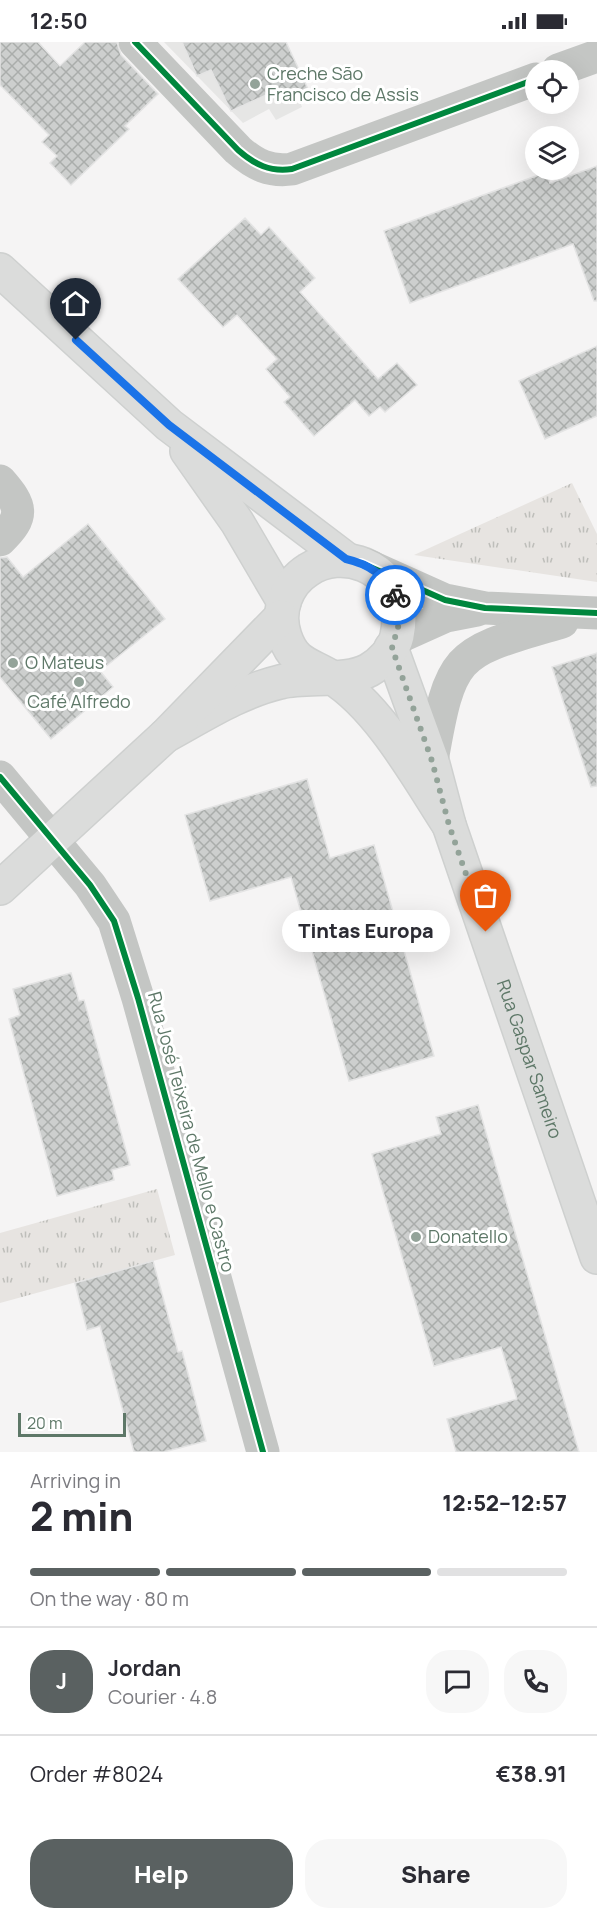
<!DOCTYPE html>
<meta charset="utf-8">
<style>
:root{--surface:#fff;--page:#f7f7f7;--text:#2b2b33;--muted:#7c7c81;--line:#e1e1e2;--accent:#5a6161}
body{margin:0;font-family:Manrope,sans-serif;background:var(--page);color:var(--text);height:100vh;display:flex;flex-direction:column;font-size:22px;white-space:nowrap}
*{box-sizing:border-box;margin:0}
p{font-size:20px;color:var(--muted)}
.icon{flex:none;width:33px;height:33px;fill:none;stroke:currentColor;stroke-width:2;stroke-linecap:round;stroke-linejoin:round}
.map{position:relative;height:1410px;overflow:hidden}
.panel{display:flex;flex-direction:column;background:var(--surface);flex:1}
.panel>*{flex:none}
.controls{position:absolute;left:525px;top:18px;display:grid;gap:12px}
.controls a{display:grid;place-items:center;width:54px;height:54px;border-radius:50%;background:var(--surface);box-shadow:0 6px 24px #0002;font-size:30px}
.scale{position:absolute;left:18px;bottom:15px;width:108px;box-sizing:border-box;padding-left:6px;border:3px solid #5e7868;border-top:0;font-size:16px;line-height:21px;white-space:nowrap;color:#5e7868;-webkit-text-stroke:4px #fff;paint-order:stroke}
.pin{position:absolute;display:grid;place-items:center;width:51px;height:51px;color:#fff;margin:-62px -26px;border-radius:50% 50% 50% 0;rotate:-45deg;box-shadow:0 0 6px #0007}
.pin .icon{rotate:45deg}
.courier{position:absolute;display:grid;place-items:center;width:60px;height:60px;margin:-30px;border:4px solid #1a73e8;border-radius:50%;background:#fff;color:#222;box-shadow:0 2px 8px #0007}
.bubble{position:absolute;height:42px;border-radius:21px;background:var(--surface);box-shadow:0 6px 24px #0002;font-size:20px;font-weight:800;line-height:42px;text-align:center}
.headline em{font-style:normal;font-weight:800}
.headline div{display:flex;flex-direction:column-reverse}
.headline{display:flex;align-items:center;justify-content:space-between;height:102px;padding:0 30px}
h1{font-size:39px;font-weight:800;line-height:45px}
.bar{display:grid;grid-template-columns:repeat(4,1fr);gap:9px 6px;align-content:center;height:72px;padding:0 30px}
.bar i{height:8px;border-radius:4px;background:var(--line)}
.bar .current{background:var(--accent)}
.bar p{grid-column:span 4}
.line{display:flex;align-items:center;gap:15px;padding:0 30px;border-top:2px solid var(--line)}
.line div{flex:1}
.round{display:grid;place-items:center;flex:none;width:63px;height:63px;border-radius:24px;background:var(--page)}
.button{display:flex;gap:12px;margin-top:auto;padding:12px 30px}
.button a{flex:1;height:69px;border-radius:24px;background:var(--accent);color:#fff;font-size:24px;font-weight:800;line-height:69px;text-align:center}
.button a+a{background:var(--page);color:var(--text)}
.status{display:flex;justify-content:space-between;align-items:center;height:42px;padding:0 30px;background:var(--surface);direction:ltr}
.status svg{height:16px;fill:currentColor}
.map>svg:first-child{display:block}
.built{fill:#e6e6e5}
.grass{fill:url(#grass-tufts)}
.building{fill:url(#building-cross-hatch);stroke:#e4e4e4;stroke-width:1.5}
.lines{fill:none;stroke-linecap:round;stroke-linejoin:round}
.major-casing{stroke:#ced0cf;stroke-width:36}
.minor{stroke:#c4c6c4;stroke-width:33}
.major{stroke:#dbdcdb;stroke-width:33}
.cycleway-casing{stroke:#fff;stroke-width:10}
.cycleway{stroke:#00873e;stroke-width:6}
.done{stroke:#93a399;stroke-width:6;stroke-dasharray:0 10.8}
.route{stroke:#1a73e8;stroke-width:8}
.poi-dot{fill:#93a399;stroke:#fff;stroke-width:2}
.labels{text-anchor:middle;stroke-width:6;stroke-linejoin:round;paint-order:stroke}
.poi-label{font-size:18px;fill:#5e7868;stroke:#fff;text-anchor:start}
.street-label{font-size:18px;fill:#5e7868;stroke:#fff}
</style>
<div class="status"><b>12:50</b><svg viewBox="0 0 49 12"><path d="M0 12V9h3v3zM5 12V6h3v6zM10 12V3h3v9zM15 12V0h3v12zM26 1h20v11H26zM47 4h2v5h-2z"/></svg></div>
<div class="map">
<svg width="597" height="1410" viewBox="0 0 597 1410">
<defs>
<pattern id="grass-tufts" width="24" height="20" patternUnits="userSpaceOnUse" patternTransform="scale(1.5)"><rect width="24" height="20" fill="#e7e4e1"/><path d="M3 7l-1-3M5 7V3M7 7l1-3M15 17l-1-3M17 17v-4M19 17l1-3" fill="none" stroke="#bebeba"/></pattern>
<pattern id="building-cross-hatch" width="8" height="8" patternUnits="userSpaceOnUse" patternTransform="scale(1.5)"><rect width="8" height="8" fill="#cdcfce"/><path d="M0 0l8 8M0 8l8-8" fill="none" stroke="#aaadab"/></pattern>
</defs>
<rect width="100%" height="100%" fill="#f5f4f4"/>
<polygon class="built" points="164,0 286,0 309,49 298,54 302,65 276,78 269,67 243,81"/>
<g class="grass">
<polygon points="572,441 597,492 597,540 414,513"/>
<polygon points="157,1147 175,1213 0,1261 0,1191"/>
</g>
<g class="building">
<polygon points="0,0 38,0 60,24 85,0 117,0 121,13 158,52 125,84 129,87 71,143 50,121 57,114 42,100 49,93 0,43"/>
<polygon points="182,0 286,0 309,49 280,61 275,49 231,69 211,28 197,34"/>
<polygon points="597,124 597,259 594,259 573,202 410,261 384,189 547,130 550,141"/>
<polygon points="245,176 261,193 269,185 315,236 300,250 378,337 397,321 417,343 385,370 380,365 369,374 355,358 314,394 284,360 290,355 266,327 277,317 237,273 223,285 178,237"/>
<polygon points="597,304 597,374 545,397 519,339"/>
<polygon points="88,482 165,577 100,629 113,645 51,697 0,635 0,516 7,515 23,535"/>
<polygon points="597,611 597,744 591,745 552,625"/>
<polygon points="307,737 330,816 374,803 434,1014 349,1039 291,835 210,859 185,773"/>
<polygon points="71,931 79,959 84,958 130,1123 112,1128 114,1138 57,1154 9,977 20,973 13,947"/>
<polygon points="478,1063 553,1321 579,1410 456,1410 447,1377 517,1357 501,1305 434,1324 372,1112 441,1092 436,1075"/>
<polygon points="153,1219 178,1310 182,1309 206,1399 164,1410 134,1410 100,1284 87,1288 75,1241"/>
</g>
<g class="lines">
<g class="major-casing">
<g id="major">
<polyline points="0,228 169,383 346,517"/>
<polyline points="187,409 237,480 284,560"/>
<path id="s1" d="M391 606 432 719 449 783 597 1215"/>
<path d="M165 694C202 674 238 650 280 640 306 633 346 641 369 628 381 621 394 608 397 594 399 584 400 576 398 567 393 524 342 505 308 528 286 542 276 570 285 595 294 622 310 622 331 635 379 664 419 737 449 783"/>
<polyline points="0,846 165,694 281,575"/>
</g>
</g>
<g class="minor">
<path d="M135 0 238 108C255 123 270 130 292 127L536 37"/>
<polyline points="558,28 597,14"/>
<path d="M0 439C22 464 25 474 0 498"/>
<polyline points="367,523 445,558 485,566 597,571"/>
<polyline points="397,596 446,574 477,568"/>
<path d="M432 719C451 607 457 611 562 580"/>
<polyline points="0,735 90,843 114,879 138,956 263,1410"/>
</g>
<use href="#major" class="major"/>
<g class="cycleway-casing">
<g id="cycleway">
<path d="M135 0 238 108C255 123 270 130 292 127L536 37"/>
<polyline points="361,521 445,558 485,566 597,571"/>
<polyline points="0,735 90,843 114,879 138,956 263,1410"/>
</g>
</g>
<use href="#cycleway" class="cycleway"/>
</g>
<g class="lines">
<polyline class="done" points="395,553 400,578 392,606 432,719 449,783 486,890"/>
<path class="route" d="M76 298 169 383 346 517C368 522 385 532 395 553"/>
</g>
<g class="poi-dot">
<circle cx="255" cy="42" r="6"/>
<circle cx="13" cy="621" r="6"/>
<circle cx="79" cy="640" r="6"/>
<circle cx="416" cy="1195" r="6"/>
</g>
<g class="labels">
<g class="poi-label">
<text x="267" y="38">Creche São<tspan x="267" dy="21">Francisco de Assis</tspan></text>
<text x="25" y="627">O Mateus</text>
<text x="79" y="666" text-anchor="middle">Café Alfredo</text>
<text x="428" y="1201">Donatello</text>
</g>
<g class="street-label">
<text dy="6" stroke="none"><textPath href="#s1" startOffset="434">Rua Gaspar Sameiro</textPath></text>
<text transform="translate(191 1090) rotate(75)" y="6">Rua José Teixeira de Mello e Castro</text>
</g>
</g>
</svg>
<div class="controls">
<a><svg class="icon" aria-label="locate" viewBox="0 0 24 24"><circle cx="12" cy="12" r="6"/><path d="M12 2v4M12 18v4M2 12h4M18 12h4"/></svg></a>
<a><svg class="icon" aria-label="layers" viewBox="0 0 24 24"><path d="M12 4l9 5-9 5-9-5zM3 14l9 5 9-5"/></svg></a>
</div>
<div class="scale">20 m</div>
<div class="pin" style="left:486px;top:890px;background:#ea580c"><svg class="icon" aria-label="bag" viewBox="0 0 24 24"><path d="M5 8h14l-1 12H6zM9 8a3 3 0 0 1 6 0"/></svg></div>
<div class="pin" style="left:76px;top:298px;background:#1f2937"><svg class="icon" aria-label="home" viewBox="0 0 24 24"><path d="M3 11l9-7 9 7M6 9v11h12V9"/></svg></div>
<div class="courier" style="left:395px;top:553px"><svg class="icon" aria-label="bike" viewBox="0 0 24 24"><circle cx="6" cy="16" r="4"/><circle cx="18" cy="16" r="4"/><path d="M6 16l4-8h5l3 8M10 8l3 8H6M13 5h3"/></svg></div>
<div class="bubble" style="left:282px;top:868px;width:168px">Tintas Europa</div>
</div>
<section class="panel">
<div class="headline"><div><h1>2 min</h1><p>Arriving in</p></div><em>12:52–12:57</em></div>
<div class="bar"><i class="current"></i><i class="current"></i><i class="current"></i><i></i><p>On the way · 80 m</p></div>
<div class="line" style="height:108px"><b class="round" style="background:var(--accent);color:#fff">J</b><div><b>Jordan</b><p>Courier · 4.8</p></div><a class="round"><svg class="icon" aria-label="chat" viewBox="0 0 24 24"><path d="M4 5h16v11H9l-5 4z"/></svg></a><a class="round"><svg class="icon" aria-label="phone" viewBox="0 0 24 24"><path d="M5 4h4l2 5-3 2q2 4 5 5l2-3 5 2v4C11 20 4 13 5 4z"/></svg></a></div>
<div class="line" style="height:78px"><div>Order #8024</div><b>€38.91</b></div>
<div class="button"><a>Help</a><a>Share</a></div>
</section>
